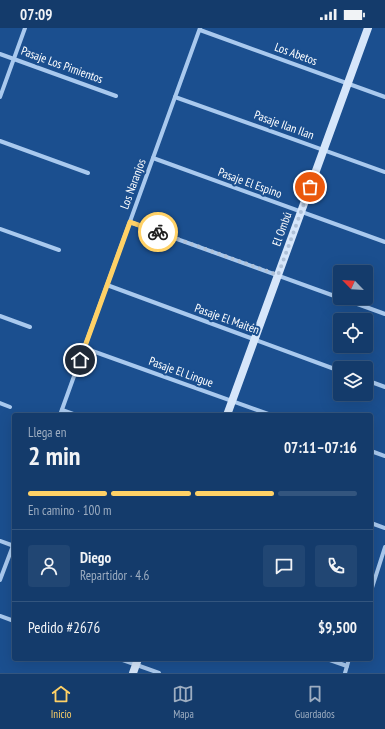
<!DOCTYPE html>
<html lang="es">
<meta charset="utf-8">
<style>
:root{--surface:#143b6b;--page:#214673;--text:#f1f3f6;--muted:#9dadc1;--line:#33557e;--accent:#ffd166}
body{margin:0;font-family:"PT Sans Narrow",sans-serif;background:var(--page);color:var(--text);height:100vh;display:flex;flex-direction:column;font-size:15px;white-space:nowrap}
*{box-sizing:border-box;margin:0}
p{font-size:13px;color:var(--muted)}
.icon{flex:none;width:22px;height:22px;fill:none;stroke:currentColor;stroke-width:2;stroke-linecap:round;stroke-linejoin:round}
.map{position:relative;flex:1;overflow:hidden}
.side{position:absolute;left:12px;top:385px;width:361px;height:248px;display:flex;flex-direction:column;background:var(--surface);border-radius:4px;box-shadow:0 4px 16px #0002,0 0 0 1px var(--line)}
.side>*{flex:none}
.needle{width:26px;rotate:295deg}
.buttons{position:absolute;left:333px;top:237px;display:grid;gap:8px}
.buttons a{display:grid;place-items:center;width:40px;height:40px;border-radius:4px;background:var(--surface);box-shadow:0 4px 16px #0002,0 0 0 1px var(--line);font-size:20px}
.pin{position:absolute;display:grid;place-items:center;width:34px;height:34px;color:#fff;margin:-17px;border:2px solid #fff;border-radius:50%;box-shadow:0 1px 4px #0007}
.courier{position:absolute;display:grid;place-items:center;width:40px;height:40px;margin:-20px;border:3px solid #ffd166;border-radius:50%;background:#fff;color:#222;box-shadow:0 1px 5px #0007}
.head em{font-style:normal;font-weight:700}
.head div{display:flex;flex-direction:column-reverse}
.head{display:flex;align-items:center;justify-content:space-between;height:68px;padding:0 16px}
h1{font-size:26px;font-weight:700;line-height:30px}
.bar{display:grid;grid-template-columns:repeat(4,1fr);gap:6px 4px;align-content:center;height:48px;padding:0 16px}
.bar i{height:5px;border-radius:3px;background:var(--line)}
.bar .current{background:var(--accent)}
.bar p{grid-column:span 4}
.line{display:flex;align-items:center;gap:10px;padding:0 16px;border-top:1px solid var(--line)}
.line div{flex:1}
.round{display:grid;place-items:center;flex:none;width:42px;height:42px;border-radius:4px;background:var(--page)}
.status{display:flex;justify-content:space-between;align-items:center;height:28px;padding:0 20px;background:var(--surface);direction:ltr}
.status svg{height:11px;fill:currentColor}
.tabs{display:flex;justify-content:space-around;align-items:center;height:56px;border-top:1px solid var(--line);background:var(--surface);font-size:11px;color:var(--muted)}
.tabs a{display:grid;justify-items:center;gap:2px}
.tabs .current{color:var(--accent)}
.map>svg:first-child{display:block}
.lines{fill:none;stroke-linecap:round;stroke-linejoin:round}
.street{stroke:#a9c9ee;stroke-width:4}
.secondary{stroke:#d6e6fa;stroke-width:8}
.done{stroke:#afc1d8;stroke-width:4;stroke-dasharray:0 7.2}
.route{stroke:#ffd166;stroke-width:5}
.labels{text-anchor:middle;stroke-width:4;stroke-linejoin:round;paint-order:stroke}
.street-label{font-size:12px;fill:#fff;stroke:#1b4f8f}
</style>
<div class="status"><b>07:09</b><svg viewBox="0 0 49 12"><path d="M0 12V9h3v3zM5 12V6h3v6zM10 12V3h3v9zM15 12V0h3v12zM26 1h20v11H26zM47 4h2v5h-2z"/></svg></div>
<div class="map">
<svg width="385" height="645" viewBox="0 0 385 645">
<rect width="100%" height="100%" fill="#1b4f8f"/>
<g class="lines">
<g class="street">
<polyline points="200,2 385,69"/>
<polyline points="0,26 116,68"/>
<polyline points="0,69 25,0"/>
<polyline points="175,69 385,144"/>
<polyline points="0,113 88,145"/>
<polyline points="153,130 385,214"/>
<polyline points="130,194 340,270"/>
<polyline points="0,201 59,222"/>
<polyline points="107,257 340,343"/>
<polyline points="341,270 385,286"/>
<polyline points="0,288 30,299"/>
<polyline points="84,320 271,387"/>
<polyline points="366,352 385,359"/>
<polyline points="0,375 10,379"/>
<polyline points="62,382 76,387"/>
<polyline points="60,387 200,0"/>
<polyline points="371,423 385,428"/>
<polyline points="371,495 385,500"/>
<polyline points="0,513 14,518"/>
<polyline points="0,552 14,515"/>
<polyline points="371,563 385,519"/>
<polyline points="0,588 14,593"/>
<polyline points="120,631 159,645"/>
<polyline points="327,631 347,638"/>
<polyline points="345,645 349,631"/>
</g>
<g class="secondary">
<polyline points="227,387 368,0"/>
<polyline points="133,645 138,631"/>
</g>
</g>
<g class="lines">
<polyline class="done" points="158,204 278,247 310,159"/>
<polyline class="route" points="80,332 130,194 158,204"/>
</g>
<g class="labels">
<g class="street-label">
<text transform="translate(296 26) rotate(20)" y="4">Los Abetos</text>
<text transform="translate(62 37) rotate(20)" y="4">Pasaje Los Pimientos</text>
<text transform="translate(284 97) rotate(20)" y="4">Pasaje Ilan Ilan</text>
<text transform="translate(250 155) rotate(20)" y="4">Pasaje El Espino</text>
<text transform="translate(133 156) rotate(-70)" y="4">Los Naranjos</text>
<text transform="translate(282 201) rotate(-70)" y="4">El Ombú</text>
<text transform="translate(227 291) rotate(20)" y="4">Pasaje El Maitén</text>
<text transform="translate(181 344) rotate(20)" y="4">Pasaje El Lingue</text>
</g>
</g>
</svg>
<div class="buttons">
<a><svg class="needle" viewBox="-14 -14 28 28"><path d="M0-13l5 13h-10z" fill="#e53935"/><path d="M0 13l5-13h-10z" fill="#9dadc1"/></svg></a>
<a><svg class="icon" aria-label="locate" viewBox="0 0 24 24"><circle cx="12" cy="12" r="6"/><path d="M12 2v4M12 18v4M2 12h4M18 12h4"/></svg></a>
<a><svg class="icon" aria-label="layers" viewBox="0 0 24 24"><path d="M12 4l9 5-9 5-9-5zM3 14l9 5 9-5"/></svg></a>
</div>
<div class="pin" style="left:310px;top:159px;background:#ea580c"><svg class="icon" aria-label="bag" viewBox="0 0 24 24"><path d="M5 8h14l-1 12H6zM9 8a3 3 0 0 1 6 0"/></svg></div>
<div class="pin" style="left:80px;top:332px;background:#1f2937"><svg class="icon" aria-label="home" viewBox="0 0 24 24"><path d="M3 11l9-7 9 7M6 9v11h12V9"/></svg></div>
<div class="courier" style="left:158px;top:204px"><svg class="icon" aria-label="bike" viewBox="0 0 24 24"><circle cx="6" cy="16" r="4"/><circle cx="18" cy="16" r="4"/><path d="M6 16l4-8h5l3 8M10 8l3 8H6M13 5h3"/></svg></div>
<section class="side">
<div class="head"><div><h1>2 min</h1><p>Llega en</p></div><em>07:11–07:16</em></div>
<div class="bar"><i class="current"></i><i class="current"></i><i class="current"></i><i></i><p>En camino · 100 m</p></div>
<div class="line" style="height:72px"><a class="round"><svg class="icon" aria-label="person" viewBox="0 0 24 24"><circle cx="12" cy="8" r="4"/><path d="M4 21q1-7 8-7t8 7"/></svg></a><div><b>Diego</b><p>Repartidor · 4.6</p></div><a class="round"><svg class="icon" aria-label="chat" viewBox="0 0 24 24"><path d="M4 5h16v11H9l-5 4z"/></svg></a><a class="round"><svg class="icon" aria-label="phone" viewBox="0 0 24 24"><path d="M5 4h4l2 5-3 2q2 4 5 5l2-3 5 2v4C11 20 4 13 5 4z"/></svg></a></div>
<div class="line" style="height:52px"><div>Pedido #2676</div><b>$9,500</b></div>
</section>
</div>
<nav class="tabs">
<a class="current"><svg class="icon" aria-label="home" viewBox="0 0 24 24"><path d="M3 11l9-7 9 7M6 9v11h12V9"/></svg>Inicio</a>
<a><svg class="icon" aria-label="map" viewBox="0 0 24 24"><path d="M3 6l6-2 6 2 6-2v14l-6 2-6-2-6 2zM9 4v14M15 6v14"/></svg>Mapa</a>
<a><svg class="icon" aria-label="saved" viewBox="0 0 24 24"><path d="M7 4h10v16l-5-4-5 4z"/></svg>Guardados</a>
</nav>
